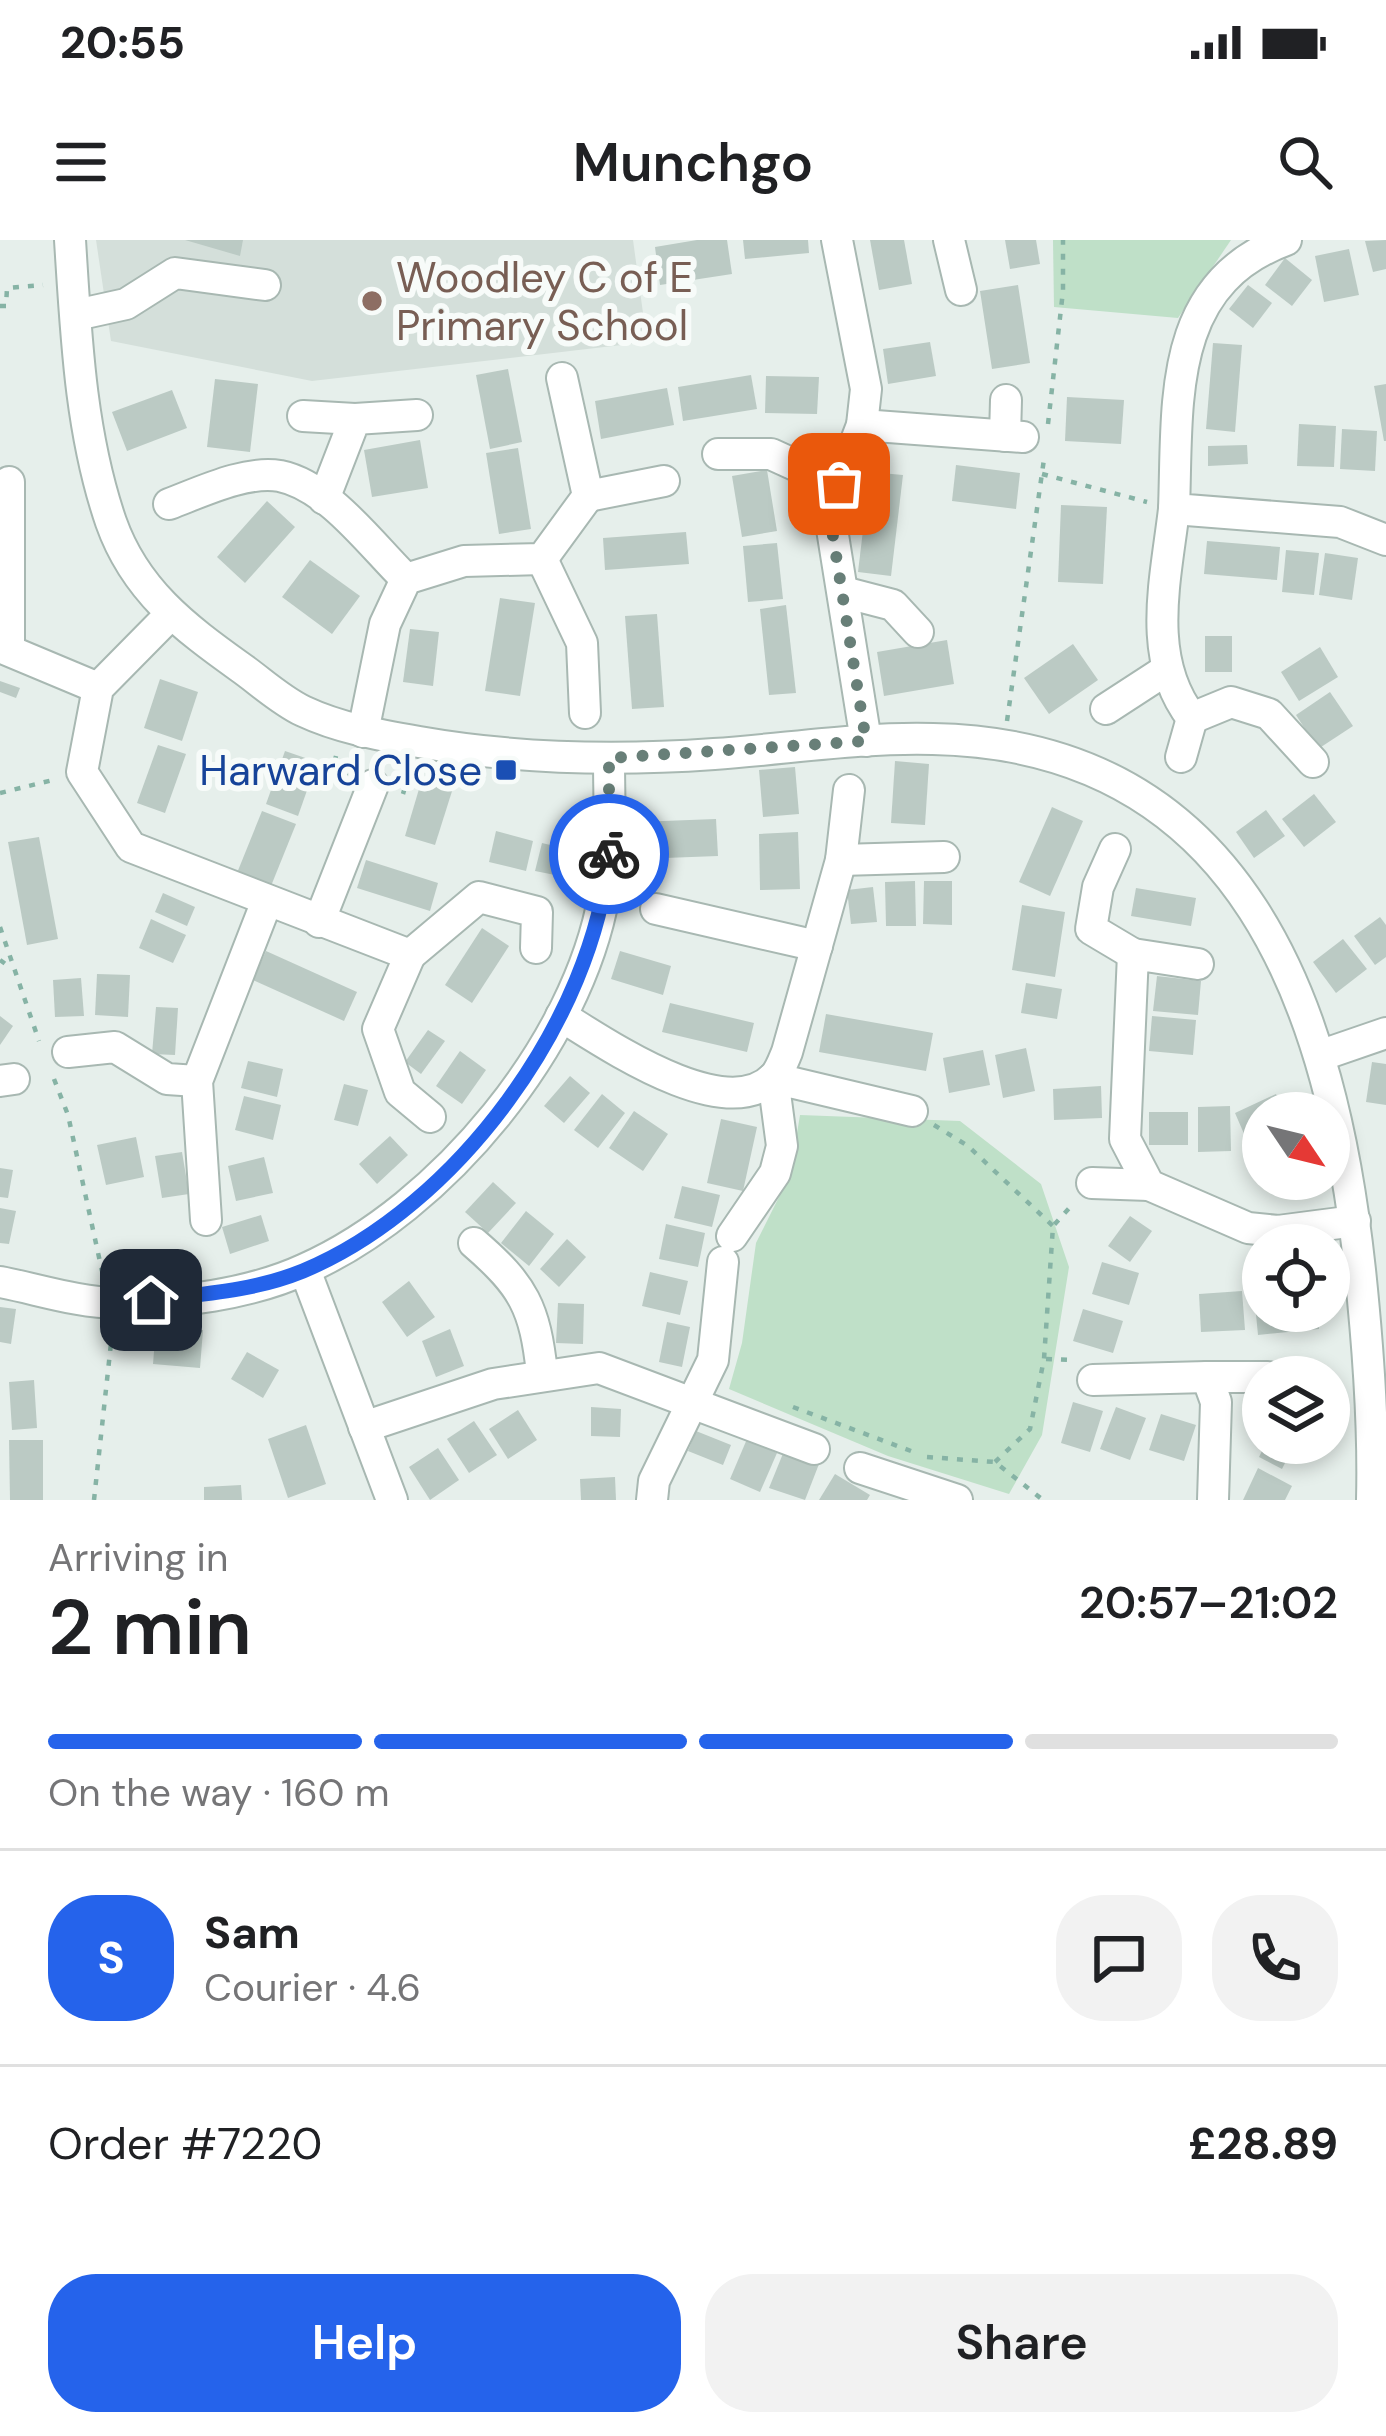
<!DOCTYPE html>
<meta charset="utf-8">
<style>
:root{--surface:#fff;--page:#f2f2f2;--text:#202124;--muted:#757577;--line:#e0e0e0;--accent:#2563eb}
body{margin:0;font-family:"DM Sans",sans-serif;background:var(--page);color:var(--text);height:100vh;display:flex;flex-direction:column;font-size:45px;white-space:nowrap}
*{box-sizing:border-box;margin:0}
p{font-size:39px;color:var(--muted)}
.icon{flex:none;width:66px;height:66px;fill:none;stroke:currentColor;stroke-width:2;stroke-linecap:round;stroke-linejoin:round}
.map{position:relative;height:1260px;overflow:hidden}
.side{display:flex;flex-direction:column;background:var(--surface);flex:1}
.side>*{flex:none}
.needle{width:78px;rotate:125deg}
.fabs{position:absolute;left:1242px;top:852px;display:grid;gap:24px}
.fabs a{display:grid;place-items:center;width:108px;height:108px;border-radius:50%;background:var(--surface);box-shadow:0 6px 18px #0003;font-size:60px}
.pin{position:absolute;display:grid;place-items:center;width:102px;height:102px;color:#fff;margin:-51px;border-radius:24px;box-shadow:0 6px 18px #0006}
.courier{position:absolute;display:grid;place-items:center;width:120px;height:120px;margin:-60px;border:9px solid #2563eb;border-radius:50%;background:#fff;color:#222;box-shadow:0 3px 15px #0007}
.summary em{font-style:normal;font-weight:600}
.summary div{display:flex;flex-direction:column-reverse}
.summary{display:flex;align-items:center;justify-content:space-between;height:204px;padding:0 48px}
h1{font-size:78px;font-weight:600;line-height:90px}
.bar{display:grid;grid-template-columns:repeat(4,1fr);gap:18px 12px;align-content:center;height:144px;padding:0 48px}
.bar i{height:15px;border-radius:9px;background:var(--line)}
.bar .active{background:var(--accent)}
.bar p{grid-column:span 4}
.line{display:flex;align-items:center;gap:30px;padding:0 48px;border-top:3px solid var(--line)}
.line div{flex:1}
.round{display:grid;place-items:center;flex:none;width:126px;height:126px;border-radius:48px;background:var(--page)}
.primary-button{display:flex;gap:24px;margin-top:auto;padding:24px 48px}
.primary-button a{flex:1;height:138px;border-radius:48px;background:var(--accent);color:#fff;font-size:48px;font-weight:600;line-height:138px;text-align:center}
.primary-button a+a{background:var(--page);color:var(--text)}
.status{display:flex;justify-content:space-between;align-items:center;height:84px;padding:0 60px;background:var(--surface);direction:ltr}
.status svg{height:33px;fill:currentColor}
header{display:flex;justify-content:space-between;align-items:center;height:156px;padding:0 48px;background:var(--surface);font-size:54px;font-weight:600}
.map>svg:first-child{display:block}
.built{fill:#d4dfda}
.green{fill:#bfe0c8}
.building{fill:#bbcac4}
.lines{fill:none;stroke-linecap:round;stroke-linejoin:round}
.minor-casing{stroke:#a8b8b2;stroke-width:34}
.path{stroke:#86b3a5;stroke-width:4.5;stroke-dasharray:6 9;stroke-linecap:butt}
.minor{stroke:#fff;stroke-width:30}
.done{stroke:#687f78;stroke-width:12;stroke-dasharray:0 21.6}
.route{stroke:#2563eb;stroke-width:15}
.education-dot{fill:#8d6e63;stroke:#f7fbf9;stroke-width:4.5}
.transit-dot{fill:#1a4fb4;stroke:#f7fbf9;stroke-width:4.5}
.labels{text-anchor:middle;stroke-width:12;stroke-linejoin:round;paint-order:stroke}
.education-label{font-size:42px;fill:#785e54;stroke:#f7fbf9;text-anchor:start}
.transit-label{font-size:42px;fill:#164399;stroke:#f7fbf9;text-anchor:end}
</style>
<div class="status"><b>20:55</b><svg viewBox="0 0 49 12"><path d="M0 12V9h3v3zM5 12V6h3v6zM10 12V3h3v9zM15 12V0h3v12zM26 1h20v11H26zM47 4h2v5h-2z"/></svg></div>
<header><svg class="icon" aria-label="menu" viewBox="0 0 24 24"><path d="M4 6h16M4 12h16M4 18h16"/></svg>Munchgo<svg class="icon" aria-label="search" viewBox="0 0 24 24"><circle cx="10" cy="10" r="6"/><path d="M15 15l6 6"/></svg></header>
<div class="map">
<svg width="1386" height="1260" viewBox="0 0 1386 1260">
<rect width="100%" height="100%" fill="#e6efeb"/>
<polygon class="built" points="96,0 633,0 647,102 312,141 111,101"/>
<g class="green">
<polygon points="1053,0 1231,0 1178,78 1054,67"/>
<polygon points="800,875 960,881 1041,944 1069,1027 1042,1195 1009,1254 888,1216 729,1149 742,1103 756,1003 790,935"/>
</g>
<g class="building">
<polygon points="185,0 243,0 240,16"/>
<polygon points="697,0 727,0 732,34 660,45 655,7"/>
<polygon points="743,0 808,0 809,13 745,19"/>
<polygon points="870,0 904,0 912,44 879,50"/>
<polygon points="1005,0 1036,0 1040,24 1010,29"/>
<polygon points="1386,0 1386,29 1373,32 1365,1"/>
<polygon points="1349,9 1359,55 1324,62 1315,16"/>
<polygon points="1285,18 1312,40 1292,66 1265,45"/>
<polygon points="1018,45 1030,123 992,129 980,51"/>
<polygon points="1248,45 1272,63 1253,88 1229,69"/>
<polygon points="930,102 936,136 888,144 883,109"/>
<polygon points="1213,103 1242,105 1235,192 1206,189"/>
<polygon points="508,129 522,202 490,209 476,135"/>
<polygon points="751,135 757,169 683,181 678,147"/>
<polygon points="766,136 819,137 817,174 765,173"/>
<polygon points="215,139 258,144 250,212 207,207"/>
<polygon points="1386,144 1386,201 1384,201 1374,146"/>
<polygon points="667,148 674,185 601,199 595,161"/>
<polygon points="172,150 187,188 127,211 112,172"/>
<polygon points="1067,157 1124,160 1121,204 1065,201"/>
<polygon points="1299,184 1336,186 1334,227 1297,226"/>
<polygon points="1342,189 1377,191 1375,231 1340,229"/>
<polygon points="420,200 428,248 372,257 364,210"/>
<polygon points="1247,205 1248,224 1208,226 1208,206"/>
<polygon points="518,208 531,289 499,294 486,213"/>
<polygon points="956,225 1020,233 1016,269 952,261"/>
<polygon points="767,230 777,291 742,297 732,236"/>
<polygon points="870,232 903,235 891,336 858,332"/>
<polygon points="267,261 295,287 245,343 217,317"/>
<polygon points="1061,265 1107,267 1103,344 1058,342"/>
<polygon points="686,292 689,324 605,330 603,298"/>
<polygon points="1207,301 1280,307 1277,340 1204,334"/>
<polygon points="777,303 783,359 748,362 743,306"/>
<polygon points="1286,310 1319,313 1314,355 1282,352"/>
<polygon points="1325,313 1358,318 1352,360 1319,355"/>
<polygon points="310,320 360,356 332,394 282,357"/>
<polygon points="500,358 535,363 520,456 485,451"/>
<polygon points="786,365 796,453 769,455 760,369"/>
<polygon points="657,374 664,467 632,469 625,376"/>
<polygon points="410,389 439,392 433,446 403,442"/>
<rect x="1205" y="396" width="27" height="36"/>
<polygon points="947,400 954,444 884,456 877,412"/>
<polygon points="1073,404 1098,440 1049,474 1024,438"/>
<polygon points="1320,407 1338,437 1299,461 1281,432"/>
<polygon points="160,439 198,452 182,501 144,488"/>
<polygon points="0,441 20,448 16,458 0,452"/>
<polygon points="1330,452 1353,486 1318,509 1296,475"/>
<polygon points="158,505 186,514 165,573 137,563"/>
<polygon points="285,511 317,522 298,576 266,564"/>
<polygon points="895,521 929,524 925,585 891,583"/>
<polygon points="795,527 799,574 763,577 759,530"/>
<polygon points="422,539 453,548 435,605 405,596"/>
<polygon points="1314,554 1336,582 1304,607 1282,579"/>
<polygon points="1052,567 1083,581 1050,656 1019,642"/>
<polygon points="1266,570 1285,596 1254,618 1236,592"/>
<polygon points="262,571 296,584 271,646 237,633"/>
<polygon points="716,579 718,616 638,619 637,582"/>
<polygon points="496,591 533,601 526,631 489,622"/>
<polygon points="798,592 800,649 760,650 759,594"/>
<polygon points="39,597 58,699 27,705 8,602"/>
<polygon points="542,603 571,610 565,637 535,631"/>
<polygon points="366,620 438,643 430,671 357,648"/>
<polygon points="915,641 916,686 886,686 885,642"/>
<polygon points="924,641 952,641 952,685 923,684"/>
<polygon points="873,647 877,682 851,684 847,650"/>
<polygon points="1136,648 1196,658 1191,686 1131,676"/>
<polygon points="163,653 195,667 187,686 155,672"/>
<polygon points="1022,665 1065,672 1055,737 1012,730"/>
<polygon points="1380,677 1386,685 1386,717 1375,725 1354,696"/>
<polygon points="151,679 186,695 173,723 139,708"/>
<polygon points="482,688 509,706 472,763 445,745"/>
<polygon points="1343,699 1367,729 1336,753 1313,722"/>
<polygon points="266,711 357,752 344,781 253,740"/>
<polygon points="620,711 671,726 663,755 611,739"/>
<polygon points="97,734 130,735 128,777 95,775"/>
<polygon points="1157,736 1201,741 1198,775 1153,771"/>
<polygon points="81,738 84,776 55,777 53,740"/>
<polygon points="1026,743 1062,749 1057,779 1021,773"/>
<polygon points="670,763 754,783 747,812 662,792"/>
<polygon points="156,767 178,768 175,815 152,814"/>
<polygon points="826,774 933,793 926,831 819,812"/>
<polygon points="0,776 13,786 0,805"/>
<polygon points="1152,776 1196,780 1193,815 1149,811"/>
<polygon points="428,790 445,801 421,834 405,822"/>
<polygon points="1026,808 1035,851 1003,858 995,815"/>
<polygon points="983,810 990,845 949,853 943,818"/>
<polygon points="460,811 486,830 462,864 436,846"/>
<polygon points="248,821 283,829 277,857 241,848"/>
<polygon points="1372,822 1386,824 1386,865 1366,862"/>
<polygon points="570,836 590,853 564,883 544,866"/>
<polygon points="344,844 368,850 358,886 334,880"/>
<polygon points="1101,846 1102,878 1054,880 1053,849"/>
<polygon points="602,854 625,873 598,908 574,890"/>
<polygon points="1276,854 1284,873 1263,873 1263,896 1248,903 1235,873"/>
<polygon points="244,856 281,865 273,900 235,890"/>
<polygon points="1230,866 1231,911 1198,912 1198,867"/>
<polygon points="634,871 668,894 643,931 609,908"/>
<rect x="1149" y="872" width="39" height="33"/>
<polygon points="721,879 757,887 743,951 707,943"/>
<polygon points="390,896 408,915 377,944 359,924"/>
<polygon points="136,897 144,937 106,945 97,905"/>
<polygon points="182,912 189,954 162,958 155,916"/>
<polygon points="264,917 273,953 236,961 228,926"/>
<polygon points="0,928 13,930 8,958 0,957"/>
<polygon points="493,942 516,963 488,993 465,972"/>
<polygon points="682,946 720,955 712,987 674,978"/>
<polygon points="0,968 16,971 9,1004 0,1003"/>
<polygon points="526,971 554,994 529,1026 501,1003"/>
<polygon points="261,975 269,1001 230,1014 222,987"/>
<polygon points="1130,976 1152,991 1130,1022 1108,1006"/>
<polygon points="666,984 705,993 698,1027 659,1019"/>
<polygon points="567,999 586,1017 559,1047 540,1029"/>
<polygon points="1102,1022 1139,1033 1129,1065 1092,1054"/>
<polygon points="650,1032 688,1041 680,1075 642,1066"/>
<polygon points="409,1041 435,1077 407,1097 382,1062"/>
<polygon points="1242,1051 1245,1090 1201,1092 1199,1054"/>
<polygon points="1263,1053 1263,1071 1318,1071 1319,1089 1258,1095 1254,1054"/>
<polygon points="558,1063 584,1064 583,1104 556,1103"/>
<polygon points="0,1067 16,1069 11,1104 0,1102"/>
<polygon points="1083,1069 1123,1081 1113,1113 1073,1101"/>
<polygon points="667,1082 690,1087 682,1127 659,1122"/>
<polygon points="156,1086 203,1090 200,1128 153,1124"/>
<polygon points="450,1089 464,1126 436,1137 422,1101"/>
<polygon points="247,1112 279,1130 263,1158 231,1139"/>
<polygon points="34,1140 37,1188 12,1190 9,1142"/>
<polygon points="1073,1162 1103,1171 1090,1212 1061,1203"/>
<polygon points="591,1167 621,1169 620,1197 591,1196"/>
<polygon points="1116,1167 1146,1178 1130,1220 1100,1209"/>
<polygon points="518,1170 537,1200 508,1219 489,1189"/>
<polygon points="1263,1172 1263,1204 1250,1197"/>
<polygon points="1161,1174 1196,1185 1184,1221 1149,1210"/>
<polygon points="474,1181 497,1215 469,1233 447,1199"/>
<polygon points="306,1185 326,1244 288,1258 268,1199"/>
<polygon points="696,1191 731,1205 723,1225 688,1211"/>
<polygon points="747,1199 777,1213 760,1252 730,1239"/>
<polygon points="9,1200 43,1200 43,1260 10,1260"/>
<polygon points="1266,1203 1295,1203 1282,1229 1259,1217"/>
<polygon points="438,1208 459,1240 430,1260 409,1227"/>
<polygon points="784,1211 819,1224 805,1260 769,1248"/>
<polygon points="1258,1228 1292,1246 1285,1260 1243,1260"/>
<polygon points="835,1234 870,1255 867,1260 819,1260"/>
<polygon points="615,1237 616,1260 581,1260 580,1239"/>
<polygon points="241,1245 242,1260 204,1260 204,1247"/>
</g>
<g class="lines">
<g class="minor-casing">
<g id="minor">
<path d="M70 0C76 94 80 192 111 282 135 350 184 387 240 427 260 441 280 460 303 471 339 488 379 495 419 502 516 519 616 521 714 514 787 509 860 497 933 499 1245 505 1332 770 1360 1030 1368 1106 1374 1183 1372 1260"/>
<polyline points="837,0 866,149 862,185 839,245 832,289 866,501"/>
<polyline points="949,0 961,50"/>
<path d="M1286 0C1166 44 1178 161 1174 269L1340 282 1386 300"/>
<polyline points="76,75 126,64 175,33 265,45"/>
<polyline points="303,176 355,179"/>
<polyline points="862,185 1023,197"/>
<polyline points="1005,196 1006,160"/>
<polyline points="718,214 771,214 839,245"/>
<polyline points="588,256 664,241"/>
<polyline points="324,259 355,179 417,175"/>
<path d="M169 264C201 252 246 230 280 236 329 246 372 306 406 339"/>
<path d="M1174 269C1166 339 1145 418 1192 478L1231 462 1269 474 1313 522"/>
<polyline points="542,319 582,403 585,473"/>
<polyline points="843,352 893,365 918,392"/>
<polyline points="169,376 98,448 82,532 131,607 410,715 479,657 537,672 536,708"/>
<polyline points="0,407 98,448"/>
<polyline points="9,408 9,242"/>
<polyline points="1106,469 1166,430"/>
<polyline points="363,492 385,384 406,339 464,321 542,319 588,256 562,138"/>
<polyline points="1181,517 1192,478"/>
<polyline points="1115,609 1098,647 1091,689 1133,714"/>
<polyline points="841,620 944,617"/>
<polyline points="656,669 817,706"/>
<polyline points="319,682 373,545"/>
<polyline points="410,715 378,789 400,852 430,877"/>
<polyline points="1198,724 1133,714 1125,899 1149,945 1248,988 1278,991 1355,981"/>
<path d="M561 776C605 803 726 887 774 837 780 831 784 819 787 812L841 620 849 550"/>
<polyline points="68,812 115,807 167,839 197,841"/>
<polyline points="1322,815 1386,793"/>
<polyline points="0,841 14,839"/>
<polyline points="1092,943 1149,945"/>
<polyline points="206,980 197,841 267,661"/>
<polyline points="732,996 775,933 782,906 773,838 912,871"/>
<path d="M474 1003C524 1046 535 1068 542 1133"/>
<polyline points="305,1030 392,1260"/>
<path d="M0 1042C37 1049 79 1063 117 1063 177 1064 251 1054 305 1029 442 968 578 804 604 655 612 610 609 564 609 518"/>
<polyline points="1093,1140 1207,1137"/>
<polyline points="364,1187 493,1144 599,1128 814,1209"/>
<polyline points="860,1228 957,1260"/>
<polyline points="652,1260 654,1241 713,1120 723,1022"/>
<polyline points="1213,1260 1216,1162 1207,1137 1268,1137"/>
</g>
</g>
<g class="path">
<polyline points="0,66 6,66 7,48 43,45"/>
<polyline points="1048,184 1063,51 1063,0"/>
<polyline points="1042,234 1147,262"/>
<polyline points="1007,481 1044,219"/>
<polyline points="336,516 332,530 347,536"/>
<polyline points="0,553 53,540"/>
<polyline points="403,554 410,530"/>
<polyline points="0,687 39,801"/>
<polyline points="0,720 11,728"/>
<polyline points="54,839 68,875 102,1031"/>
<polyline points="934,885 968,906 1053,986"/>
<polyline points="1046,1119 1071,1120"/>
<polyline points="793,1167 911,1211"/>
<polyline points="1329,1167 1344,1173"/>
<polyline points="927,1217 995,1222 1043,1260"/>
<polyline points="995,1222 1030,1189 1044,1119 1053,986 1073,964"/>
<polyline points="94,1260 112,1094"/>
</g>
<use href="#minor" class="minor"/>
</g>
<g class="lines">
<polyline class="done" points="609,614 609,518 866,501 832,290 839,244"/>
<path class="route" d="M151 1060C203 1054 254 1051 303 1031 457 967 594 779 609 614"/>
</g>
<circle class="education-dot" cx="372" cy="61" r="12"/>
<rect class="transit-dot" x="494" y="518" width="24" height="24" rx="6"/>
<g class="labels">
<g class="education-label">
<text x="396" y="52">Woodley C of E<tspan x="396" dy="48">Primary School</tspan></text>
</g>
<g class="transit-label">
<text x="482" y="545">Harward Close</text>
</g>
</g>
</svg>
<div class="fabs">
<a><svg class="needle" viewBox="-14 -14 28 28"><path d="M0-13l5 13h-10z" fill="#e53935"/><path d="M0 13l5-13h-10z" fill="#757577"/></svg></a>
<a><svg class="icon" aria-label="locate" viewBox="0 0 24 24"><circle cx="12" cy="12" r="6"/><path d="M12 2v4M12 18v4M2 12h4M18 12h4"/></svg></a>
<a><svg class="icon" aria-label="layers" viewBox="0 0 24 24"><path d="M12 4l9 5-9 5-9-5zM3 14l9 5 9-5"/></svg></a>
</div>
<div class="pin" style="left:839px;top:244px;background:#ea580c"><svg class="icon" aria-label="bag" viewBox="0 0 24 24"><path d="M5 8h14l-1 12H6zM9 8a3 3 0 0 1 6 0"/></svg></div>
<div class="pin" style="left:151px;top:1060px;background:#1f2937"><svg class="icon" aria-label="home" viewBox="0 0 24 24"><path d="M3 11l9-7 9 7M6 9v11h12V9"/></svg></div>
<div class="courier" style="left:609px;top:614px"><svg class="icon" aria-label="bike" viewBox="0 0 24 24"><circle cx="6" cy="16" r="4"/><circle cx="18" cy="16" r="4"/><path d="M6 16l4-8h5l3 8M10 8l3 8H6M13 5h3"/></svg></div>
</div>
<section class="side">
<div class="summary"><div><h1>2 min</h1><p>Arriving in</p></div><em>20:57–21:02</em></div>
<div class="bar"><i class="active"></i><i class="active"></i><i class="active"></i><i></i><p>On the way · 160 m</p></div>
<div class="line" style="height:216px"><b class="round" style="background:var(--accent);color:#fff">S</b><div><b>Sam</b><p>Courier · 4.6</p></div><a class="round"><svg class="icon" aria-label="chat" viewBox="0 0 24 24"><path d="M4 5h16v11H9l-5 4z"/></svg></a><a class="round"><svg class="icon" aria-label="phone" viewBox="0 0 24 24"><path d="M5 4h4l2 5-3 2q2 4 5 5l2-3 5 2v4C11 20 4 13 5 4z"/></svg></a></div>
<div class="line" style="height:156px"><div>Order #7220</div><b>£28.89</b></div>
<div class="primary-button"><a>Help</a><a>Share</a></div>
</section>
